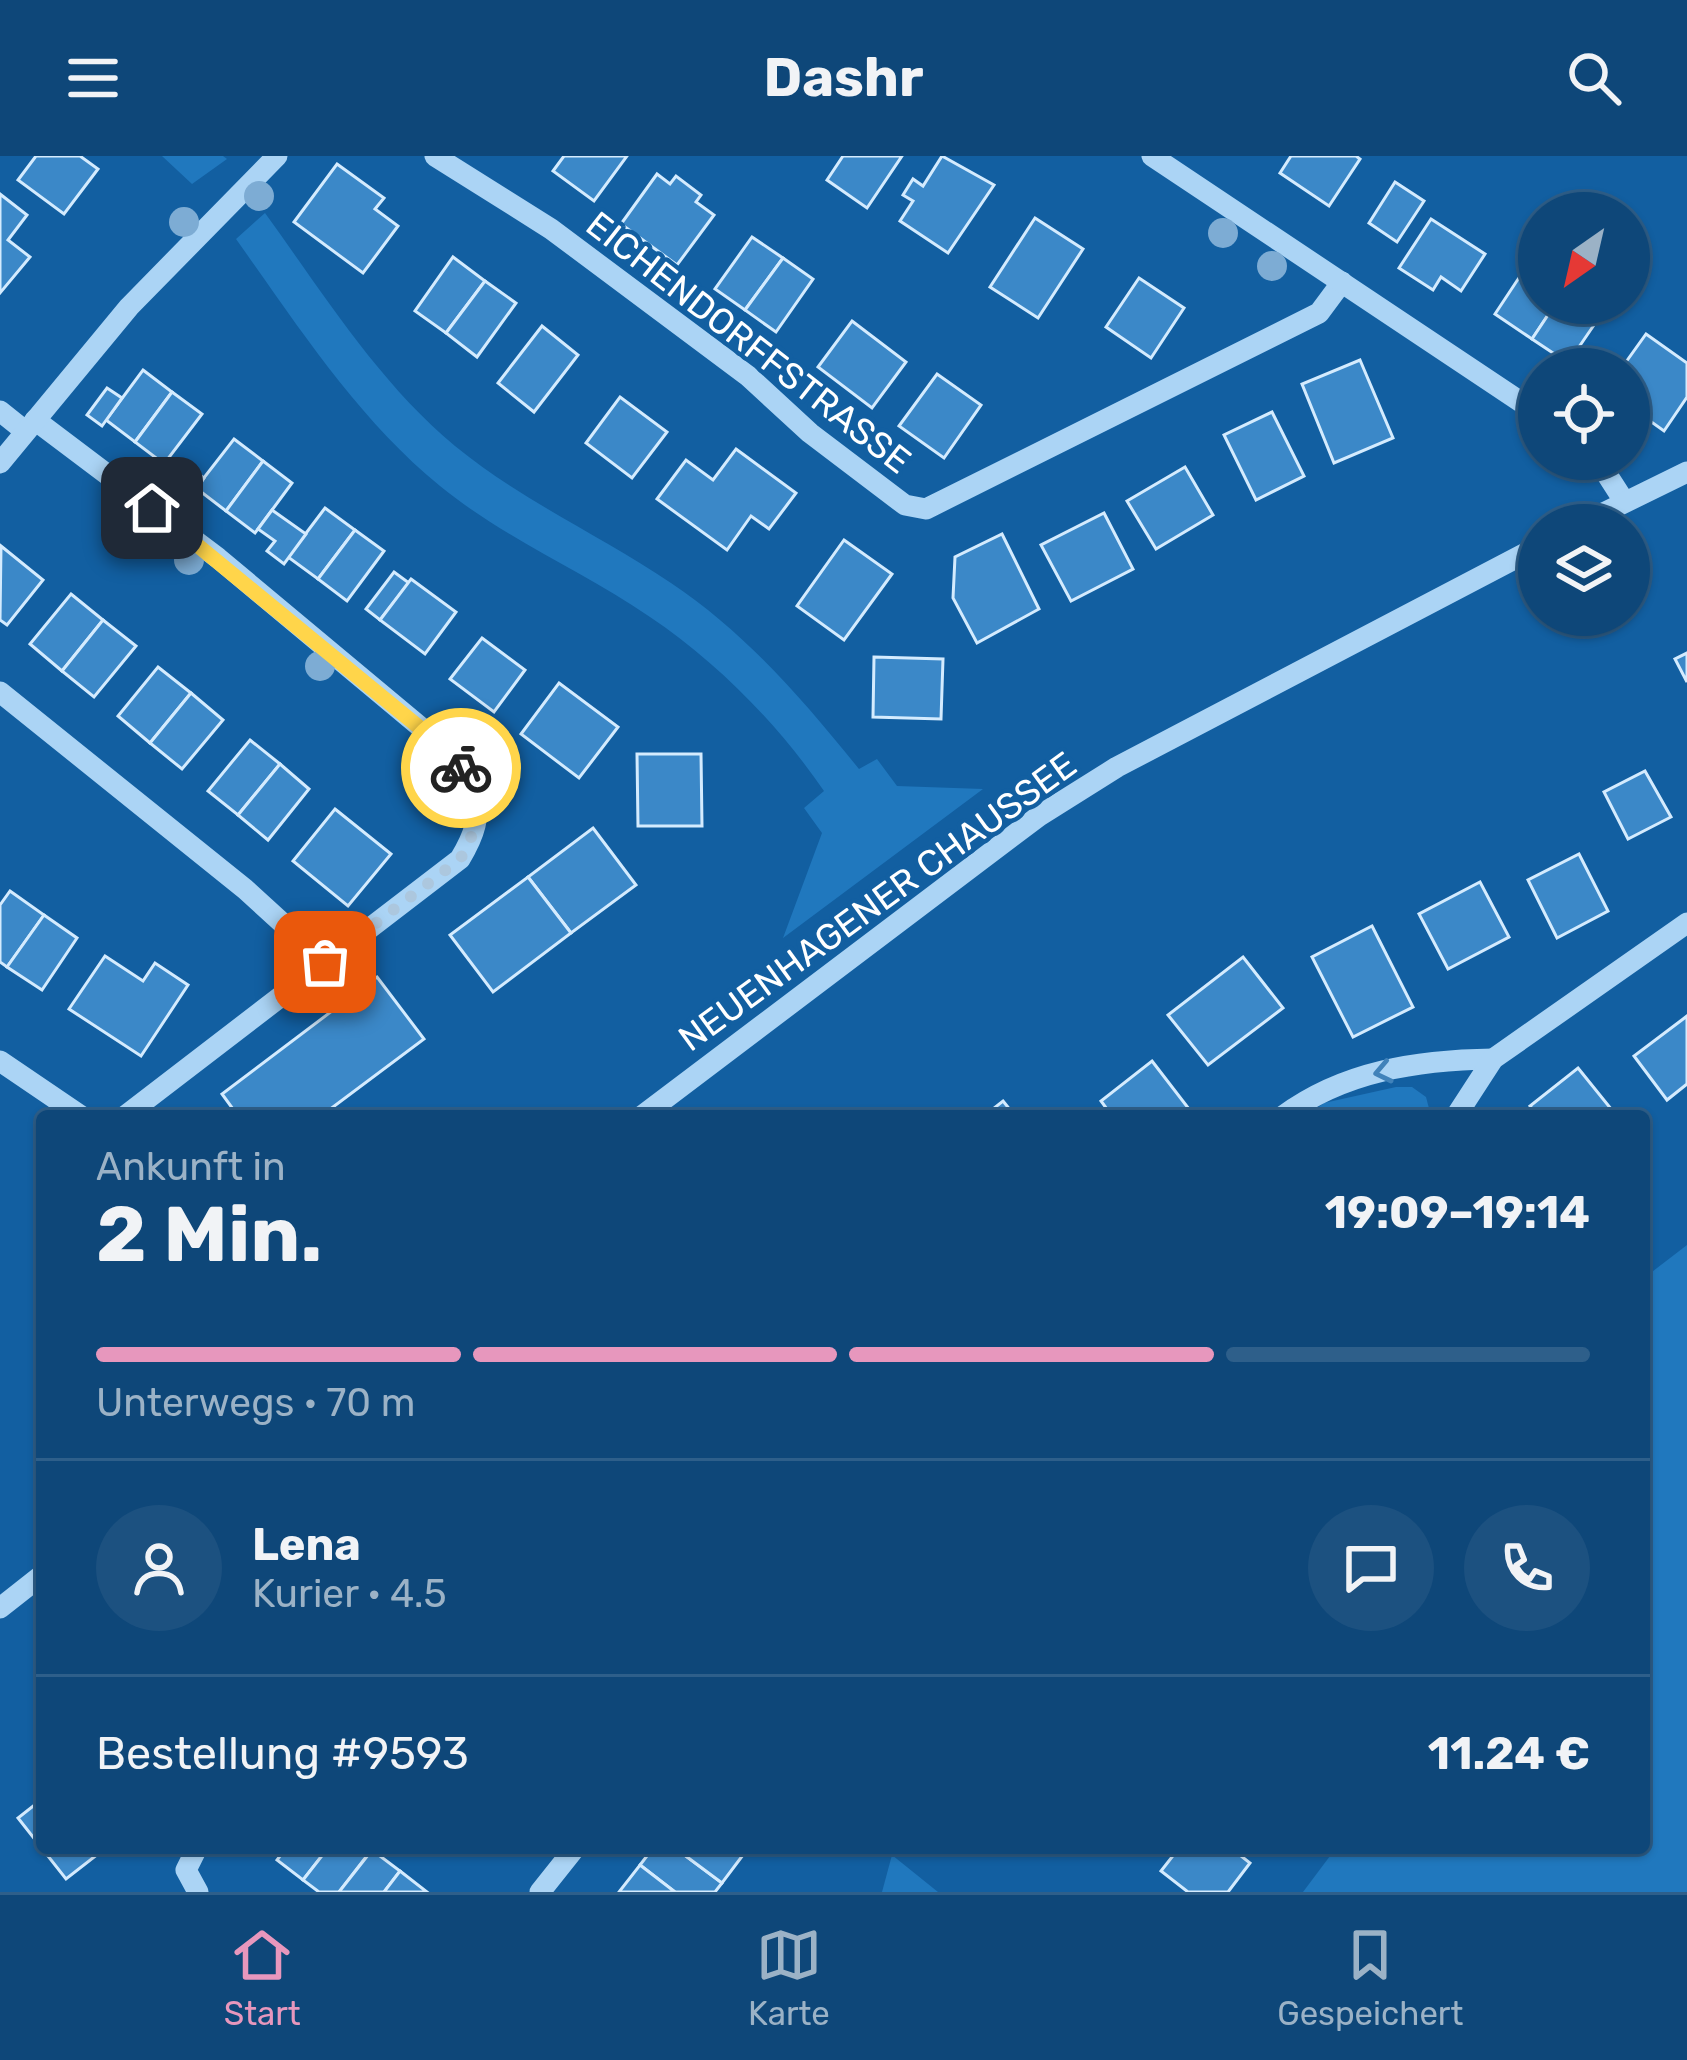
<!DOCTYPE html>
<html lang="de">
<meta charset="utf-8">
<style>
:root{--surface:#0e4779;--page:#1c5180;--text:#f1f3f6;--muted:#9bb2c6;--line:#2e5f8a;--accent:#e797bd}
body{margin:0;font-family:Rubik,sans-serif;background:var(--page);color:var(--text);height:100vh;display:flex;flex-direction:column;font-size:45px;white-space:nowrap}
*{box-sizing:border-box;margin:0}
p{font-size:39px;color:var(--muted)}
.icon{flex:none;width:66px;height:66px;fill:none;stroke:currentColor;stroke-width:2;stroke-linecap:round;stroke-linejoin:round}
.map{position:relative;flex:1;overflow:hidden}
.panel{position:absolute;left:36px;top:954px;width:1614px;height:744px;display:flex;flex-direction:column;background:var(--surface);border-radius:12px;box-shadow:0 3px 9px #0004,0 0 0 3px var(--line)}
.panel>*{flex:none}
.needle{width:78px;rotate:214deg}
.controls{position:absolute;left:1518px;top:36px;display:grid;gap:24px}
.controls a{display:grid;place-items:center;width:132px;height:132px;border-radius:50%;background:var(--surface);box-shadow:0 3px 9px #0004,0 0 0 3px var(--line);font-size:60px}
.pin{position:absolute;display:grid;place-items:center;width:102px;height:102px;color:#fff;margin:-51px;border-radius:24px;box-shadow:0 6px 18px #0006}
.courier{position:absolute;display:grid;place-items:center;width:120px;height:120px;margin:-60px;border:9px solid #ffd54a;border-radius:50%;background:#fff;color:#222;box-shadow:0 3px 15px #0007}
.summary em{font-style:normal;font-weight:700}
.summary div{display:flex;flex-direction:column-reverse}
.summary{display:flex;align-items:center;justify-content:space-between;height:204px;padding:0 60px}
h1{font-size:78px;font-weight:700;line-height:90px}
.bar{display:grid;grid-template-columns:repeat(4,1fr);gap:18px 12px;align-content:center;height:144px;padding:0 60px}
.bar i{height:15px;border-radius:9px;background:var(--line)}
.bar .selected{background:var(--accent)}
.bar p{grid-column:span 4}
.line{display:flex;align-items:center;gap:30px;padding:0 60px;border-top:3px solid var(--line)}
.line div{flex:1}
.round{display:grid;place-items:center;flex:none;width:126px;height:126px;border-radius:63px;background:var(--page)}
header{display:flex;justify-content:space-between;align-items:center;height:156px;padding:0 60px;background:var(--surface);font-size:54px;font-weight:700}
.dock{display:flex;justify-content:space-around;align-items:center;height:168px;border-top:3px solid var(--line);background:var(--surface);font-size:33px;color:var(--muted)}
.dock a{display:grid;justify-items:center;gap:6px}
.dock .selected{color:var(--accent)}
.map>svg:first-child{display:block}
.green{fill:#2078be}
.building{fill:#3b88c8;stroke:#d4ebfe;stroke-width:3}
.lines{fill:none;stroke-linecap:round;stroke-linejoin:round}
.minor{stroke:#abd4f5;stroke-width:21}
.tree{fill:#7dacd4}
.oneway{stroke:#4082ba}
.done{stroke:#acc7de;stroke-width:12;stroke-dasharray:0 21.6}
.route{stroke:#ffd54a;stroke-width:15}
.labels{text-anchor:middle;stroke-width:9;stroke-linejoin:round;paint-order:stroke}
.street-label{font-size:36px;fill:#fff;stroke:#125fa1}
</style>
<header><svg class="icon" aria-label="menu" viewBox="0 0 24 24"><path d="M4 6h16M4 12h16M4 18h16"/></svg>Dashr<svg class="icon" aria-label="search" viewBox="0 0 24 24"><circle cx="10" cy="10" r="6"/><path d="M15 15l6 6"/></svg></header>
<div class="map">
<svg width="1687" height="1736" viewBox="0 0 1687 1736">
<rect width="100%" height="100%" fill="#125fa1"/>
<g class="green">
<polygon points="162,0 223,0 227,3 192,28"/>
<path d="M265 57C323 137 378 226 455 290 522 345 600 379 671 427 746 477 803 544 859 613L877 603 897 630 983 633 783 782 822 677 804 652 824 635C778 568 717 506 650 461 581 414 505 383 440 330 357 262 298 170 236 83Z"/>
<polygon points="1396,931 1412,931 1426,941 1431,960 1307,960 1324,947"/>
<polygon points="1687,1089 1687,1736 1303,1736 1336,1692 1644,1692 1644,1122"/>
<polygon points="892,1699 938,1736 882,1736"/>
</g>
<g class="building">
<polygon points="36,0 80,0 98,13 64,58 18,24"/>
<polygon points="564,0 627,0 594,45 553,15"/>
<polygon points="843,0 902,0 867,52 827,24"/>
<polygon points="942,0 994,29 948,97 900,65 913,45 903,39 913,23 923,30"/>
<polygon points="1291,0 1356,0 1360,3 1329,50 1280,17"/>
<polygon points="337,8 384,42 375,53 398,70 363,117 294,66"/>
<polygon points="657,18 670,28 676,20 701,39 696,46 714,59 677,109 621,68"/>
<polygon points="1395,26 1424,45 1397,86 1369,67"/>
<polygon points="0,38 27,59 8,84 30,101 0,137"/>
<polygon points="1035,62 1083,93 1038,162 990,131"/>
<polygon points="1431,63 1485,98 1461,135 1441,121 1433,134 1399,112"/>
<polygon points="752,81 783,102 745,154 715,133"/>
<polygon points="1538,93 1539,147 1556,147 1532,183 1495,158"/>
<polygon points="453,101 485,125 446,177 415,155"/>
<polygon points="783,102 813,123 776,176 745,154"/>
<polygon points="1139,122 1184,152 1151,202 1106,171"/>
<polygon points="485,125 516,147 477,201 446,177"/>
<polygon points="1556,147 1609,147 1568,207 1532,183"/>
<polygon points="852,165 906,206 872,252 818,211"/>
<polygon points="542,170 578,199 534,256 498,227"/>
<polygon points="1646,178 1687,207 1687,241 1664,275 1629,250 1629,213 1621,213"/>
<polygon points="1360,204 1393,282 1334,307 1302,228"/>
<polygon points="143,214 172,236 135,286 106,264"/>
<polygon points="937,218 981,249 944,302 899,270"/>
<polygon points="107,232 122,242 102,270 87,259"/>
<polygon points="172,236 202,258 164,308 135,286"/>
<polygon points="620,241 667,276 632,322 586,287"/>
<polygon points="1272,256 1304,320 1256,344 1224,279"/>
<polygon points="234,283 263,305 226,355 196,332"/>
<polygon points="736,293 796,337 769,373 751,360 727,394 657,343 686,304 713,324"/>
<polygon points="263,305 292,327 255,377 226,355"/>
<polygon points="188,310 204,322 187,348 169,335"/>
<polygon points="1185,311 1213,359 1156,393 1127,345"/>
<polygon points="325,352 355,374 318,423 288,401"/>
<polygon points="272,354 306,378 284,408 267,395 275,385 258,373"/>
<polygon points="1104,357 1133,413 1071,445 1041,389"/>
<polygon points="355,374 384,395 347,445 318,423"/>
<polygon points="1002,378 1039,453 977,487 953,442 955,401"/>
<polygon points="844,384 892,418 844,484 797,450"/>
<polygon points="1,390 43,424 7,469 0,464"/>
<polygon points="394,416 409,427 380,464 366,453"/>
<polygon points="411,423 456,456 425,498 380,464"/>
<polygon points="71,438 103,464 62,515 30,488"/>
<polygon points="103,464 136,490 94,541 62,515"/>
<polygon points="482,482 525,514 494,556 450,523"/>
<polygon points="1687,497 1687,526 1675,503"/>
<polygon points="874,501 943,503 941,563 873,561"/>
<polygon points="158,511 191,537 150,587 118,560"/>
<polygon points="559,527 618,571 579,622 521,578"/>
<polygon points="191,537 223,564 182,613 150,587"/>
<polygon points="250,584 280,608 238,659 208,635"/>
<polygon points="637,598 701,598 702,670 638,670"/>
<polygon points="280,608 309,633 268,684 238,659"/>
<polygon points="1645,615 1671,661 1628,683 1604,636"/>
<polygon points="335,653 391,698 348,750 293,705"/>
<polygon points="593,672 636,729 571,777 528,721"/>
<polygon points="1579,698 1608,755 1557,782 1528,724"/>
<polygon points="528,721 571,777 493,836 450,779"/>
<polygon points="1480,726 1509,781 1448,813 1419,758"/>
<polygon points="10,735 44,759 7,811 0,806 0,749"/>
<polygon points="44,759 77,782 42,834 7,811"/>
<polygon points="1372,770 1413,851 1353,881 1312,801"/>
<polygon points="105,800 143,825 155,807 188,829 141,900 69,853"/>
<polygon points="1243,801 1283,852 1208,909 1168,859"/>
<polygon points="377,821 424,883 321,960 238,960 222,938"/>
<polygon points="1687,860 1687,928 1667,944 1634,900"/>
<polygon points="1152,905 1189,953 1180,960 1112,960 1101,945"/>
<polygon points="1578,912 1616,959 1538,960 1530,950"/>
<polygon points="1003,945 1015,960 984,960"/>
<polygon points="42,1643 42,1692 93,1692 98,1698 66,1723 18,1662"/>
<polygon points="286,1692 328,1692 303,1724 277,1704"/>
<polygon points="328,1692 373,1692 339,1736 319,1736 303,1724"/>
<polygon points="653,1692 675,1692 722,1727 715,1736 675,1736 640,1709"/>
<polygon points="675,1692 733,1692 743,1699 722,1727"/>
<polygon points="1179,1692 1231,1692 1250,1707 1228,1736 1188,1736 1161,1715"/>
<polygon points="372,1694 400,1715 384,1736 339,1736"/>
<polygon points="640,1709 675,1736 619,1736"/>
<polygon points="400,1715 427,1736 384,1736"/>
</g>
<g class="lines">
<g class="minor">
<polyline points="435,0 551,73 748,220 810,277 905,349 926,353 1319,157 1342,126"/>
<polyline points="1152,0 1539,258"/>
<polyline points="0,255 25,275"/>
<path d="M35 264 218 402 442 589C476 631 491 652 460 703L125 960"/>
<polyline points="1597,303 1624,345"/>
<polyline points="0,307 129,151 277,0"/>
<polyline points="1579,369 1687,316"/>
<polyline points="0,536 245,733 325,806"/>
<polyline points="0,905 81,960"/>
<polyline points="642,960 1039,660 1117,611 1539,390"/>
<path d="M1283 960C1344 915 1418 904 1493 903"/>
<polyline points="1456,960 1493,903 1687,767"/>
<polyline points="0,1452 42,1419"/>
<polyline points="197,1692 186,1714 198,1736"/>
<polyline points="540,1736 575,1692"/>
</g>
</g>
<g class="tree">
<circle cx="259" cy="40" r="15"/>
<circle cx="184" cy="66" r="15"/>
<circle cx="1223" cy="77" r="15"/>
<circle cx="1272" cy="110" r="15"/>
<circle cx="189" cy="404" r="15"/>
<circle cx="320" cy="510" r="15"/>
<circle cx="431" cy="604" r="15"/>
</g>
<defs><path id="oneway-chevron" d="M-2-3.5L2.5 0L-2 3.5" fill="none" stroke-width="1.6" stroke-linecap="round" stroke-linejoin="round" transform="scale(3)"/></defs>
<use class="oneway" href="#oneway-chevron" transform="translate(1383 916) rotate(168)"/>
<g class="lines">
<path class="done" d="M325 806 460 703C479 672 485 642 461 612"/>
<polyline class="route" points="152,352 442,590 461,612"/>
</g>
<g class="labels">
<g class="street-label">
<text transform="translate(749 186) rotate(38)" y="13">EICHENDORFFSTRASSE</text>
<text transform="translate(877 745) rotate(-36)" y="13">NEUENHAGENER CHAUSSEE</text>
</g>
</g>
</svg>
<div class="controls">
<a><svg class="needle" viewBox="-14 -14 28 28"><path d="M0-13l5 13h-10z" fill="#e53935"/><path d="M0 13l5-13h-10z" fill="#9bb2c6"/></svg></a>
<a><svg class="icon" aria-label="locate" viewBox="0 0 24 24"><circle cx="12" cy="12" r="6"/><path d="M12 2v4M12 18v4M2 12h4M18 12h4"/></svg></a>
<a><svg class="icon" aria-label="layers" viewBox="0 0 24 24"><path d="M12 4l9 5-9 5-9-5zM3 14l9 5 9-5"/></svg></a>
</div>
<div class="pin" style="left:325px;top:806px;background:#ea580c"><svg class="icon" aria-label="bag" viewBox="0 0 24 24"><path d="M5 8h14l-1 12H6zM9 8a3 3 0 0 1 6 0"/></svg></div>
<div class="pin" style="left:152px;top:352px;background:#1f2937"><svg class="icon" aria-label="home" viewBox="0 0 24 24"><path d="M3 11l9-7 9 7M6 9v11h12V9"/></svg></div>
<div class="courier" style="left:461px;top:612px"><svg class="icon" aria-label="bike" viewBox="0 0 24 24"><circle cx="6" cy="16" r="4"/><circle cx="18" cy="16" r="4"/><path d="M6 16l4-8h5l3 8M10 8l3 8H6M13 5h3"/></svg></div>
<section class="panel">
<div class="summary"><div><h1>2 Min.</h1><p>Ankunft in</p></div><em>19:09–19:14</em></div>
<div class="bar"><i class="selected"></i><i class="selected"></i><i class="selected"></i><i></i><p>Unterwegs · 70 m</p></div>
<div class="line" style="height:216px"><a class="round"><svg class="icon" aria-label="person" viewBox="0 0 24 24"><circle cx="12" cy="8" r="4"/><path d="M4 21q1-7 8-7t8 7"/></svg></a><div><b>Lena</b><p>Kurier · 4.5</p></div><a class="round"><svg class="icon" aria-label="chat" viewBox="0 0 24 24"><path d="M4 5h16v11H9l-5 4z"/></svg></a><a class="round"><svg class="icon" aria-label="phone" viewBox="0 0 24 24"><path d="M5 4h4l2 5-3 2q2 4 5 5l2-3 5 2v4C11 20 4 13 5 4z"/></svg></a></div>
<div class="line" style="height:156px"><div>Bestellung #9593</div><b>11.24 €</b></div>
</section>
</div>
<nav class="dock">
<a class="selected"><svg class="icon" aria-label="home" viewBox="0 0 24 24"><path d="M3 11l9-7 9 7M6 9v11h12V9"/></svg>Start</a>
<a><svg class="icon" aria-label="map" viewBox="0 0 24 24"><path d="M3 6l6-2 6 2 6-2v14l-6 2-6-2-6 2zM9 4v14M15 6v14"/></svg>Karte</a>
<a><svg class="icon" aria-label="saved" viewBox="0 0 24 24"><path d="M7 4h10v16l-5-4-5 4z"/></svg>Gespeichert</a>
</nav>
